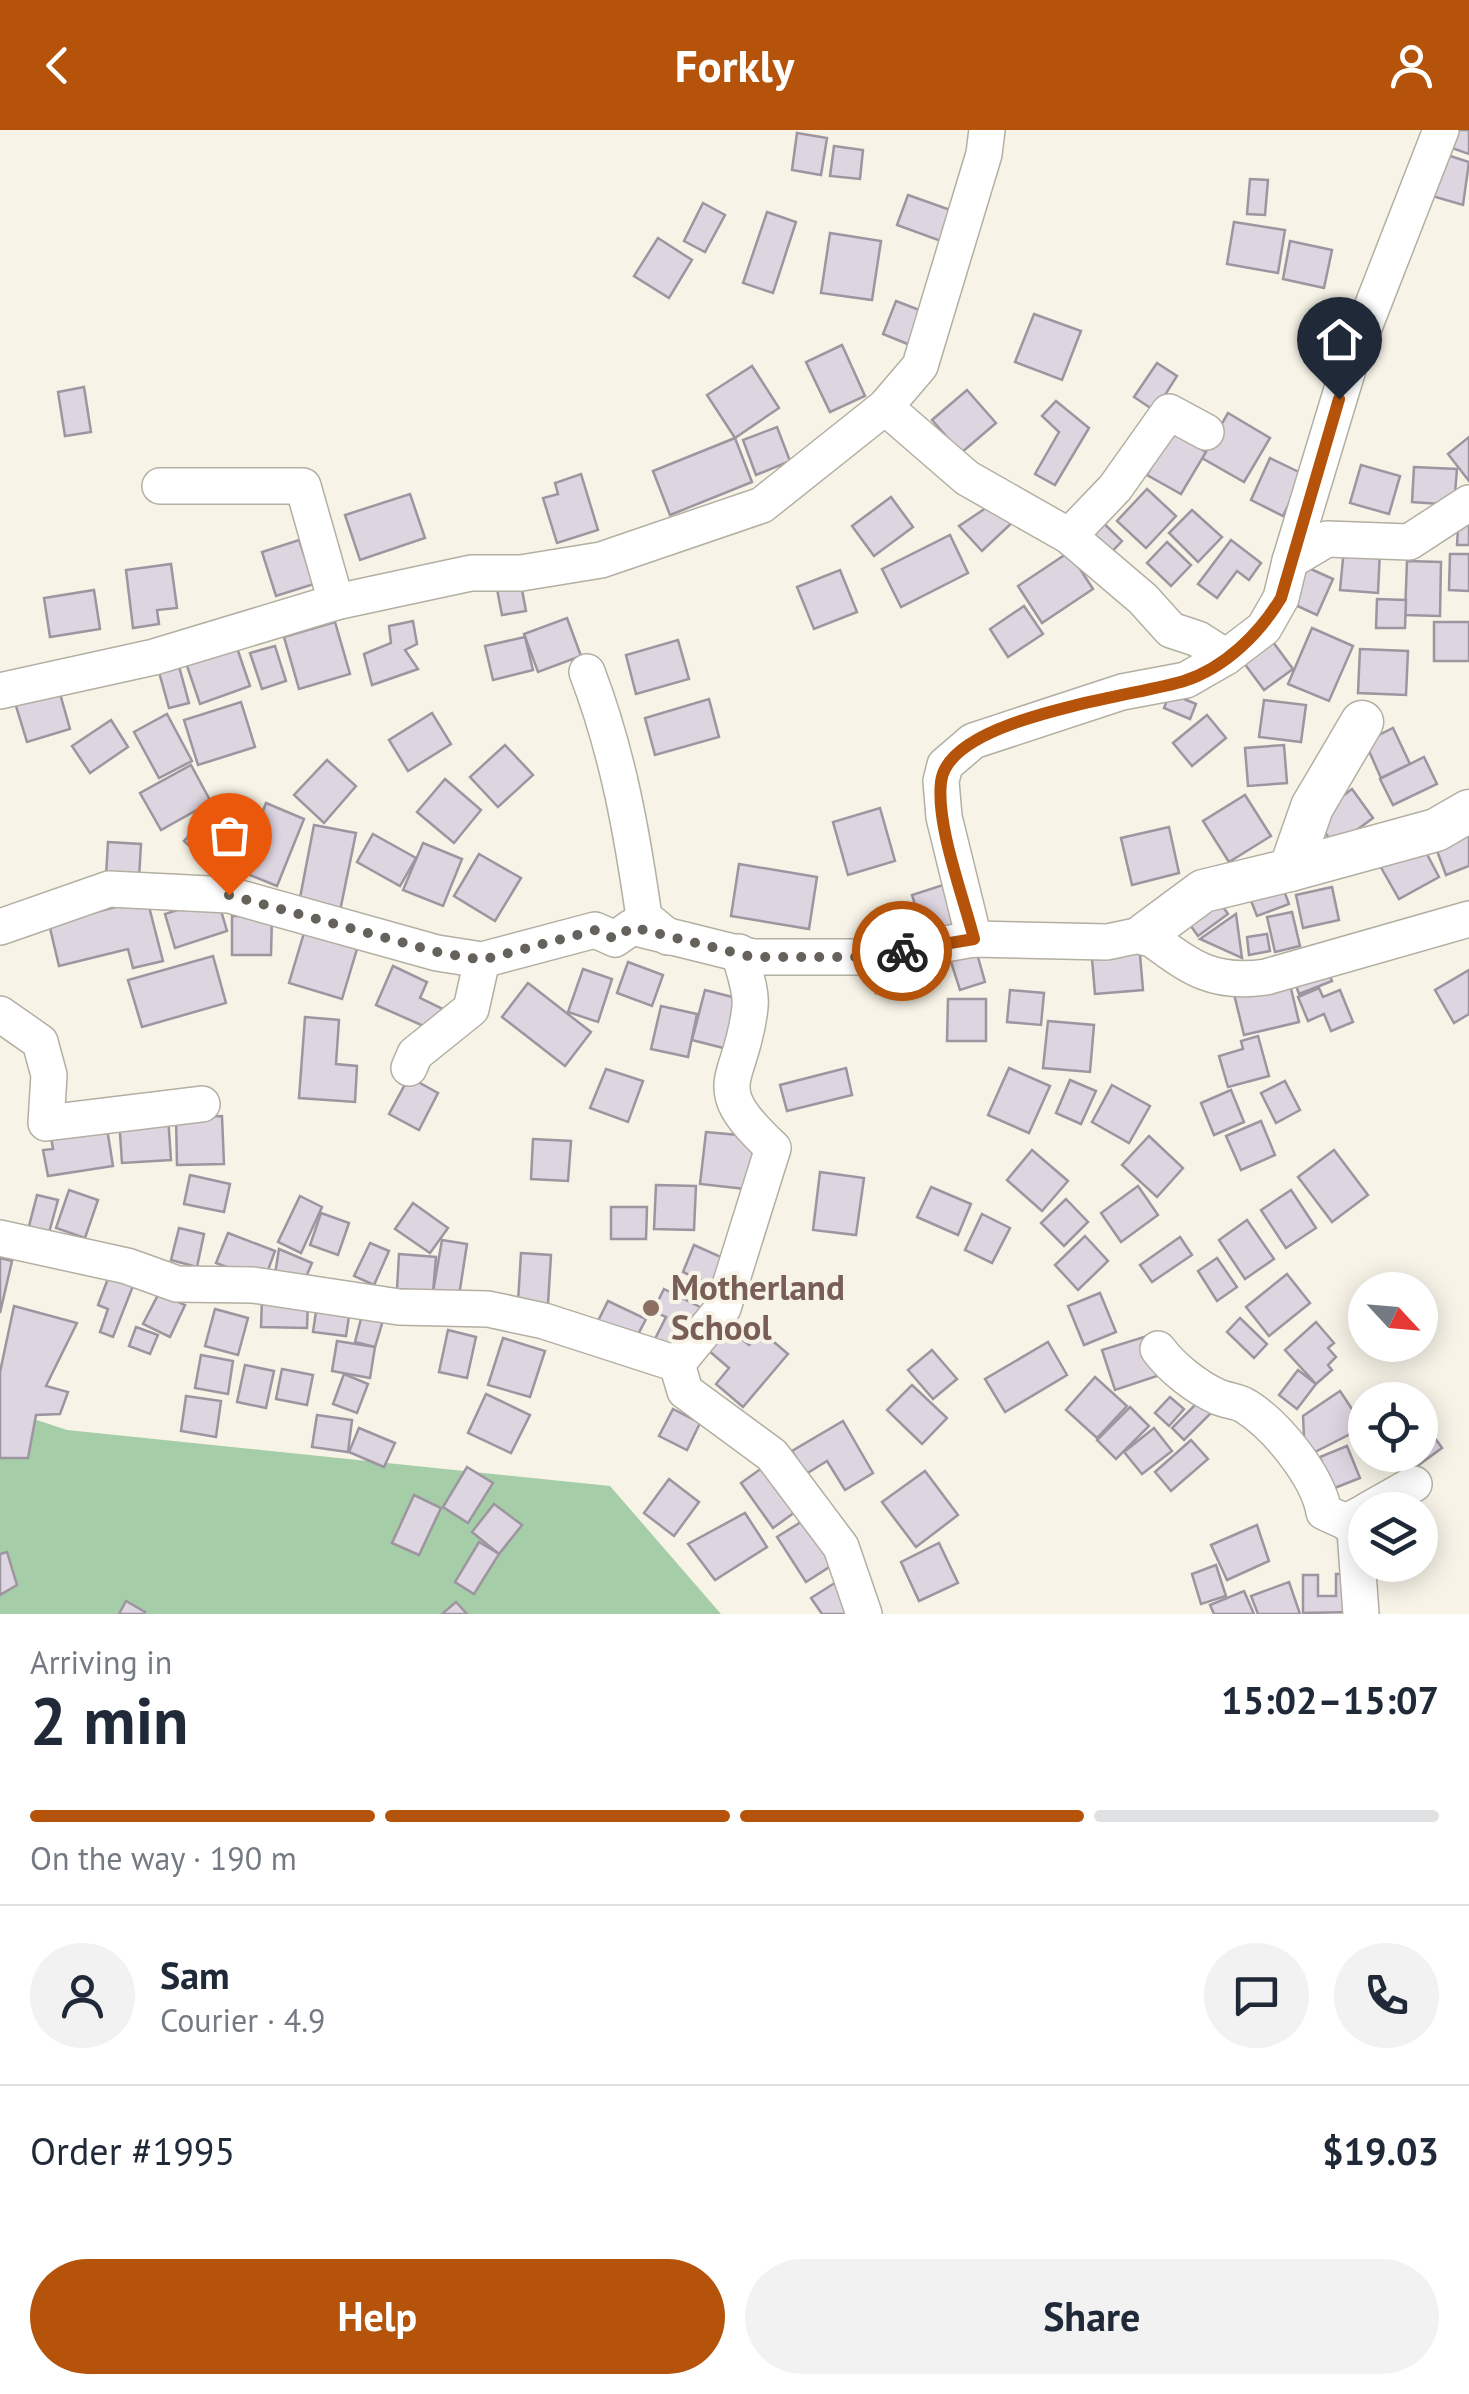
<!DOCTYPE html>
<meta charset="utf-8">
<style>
:root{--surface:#fff;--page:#f2f2f3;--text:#1f2937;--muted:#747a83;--line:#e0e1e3;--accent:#b45309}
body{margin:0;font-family:"PT Sans",sans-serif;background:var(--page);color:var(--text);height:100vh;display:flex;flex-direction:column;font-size:38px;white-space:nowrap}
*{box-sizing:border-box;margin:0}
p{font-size:32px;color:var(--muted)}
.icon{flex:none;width:55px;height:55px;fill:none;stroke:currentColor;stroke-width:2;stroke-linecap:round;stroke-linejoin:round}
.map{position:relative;height:1484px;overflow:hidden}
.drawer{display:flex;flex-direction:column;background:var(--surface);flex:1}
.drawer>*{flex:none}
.needle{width:65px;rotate:116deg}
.tools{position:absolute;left:1348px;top:1142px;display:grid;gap:20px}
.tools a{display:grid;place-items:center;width:90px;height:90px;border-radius:50%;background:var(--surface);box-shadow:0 5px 25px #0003;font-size:50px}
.pin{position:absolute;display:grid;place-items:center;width:85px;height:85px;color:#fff;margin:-102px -42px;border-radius:50% 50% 50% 0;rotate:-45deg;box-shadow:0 0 10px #0007}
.pin .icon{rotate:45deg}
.courier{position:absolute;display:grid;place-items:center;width:100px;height:100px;margin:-50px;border:8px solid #b45309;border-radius:50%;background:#fff;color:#222;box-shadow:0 2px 12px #0007}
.head em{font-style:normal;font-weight:700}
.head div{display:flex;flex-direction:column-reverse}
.head{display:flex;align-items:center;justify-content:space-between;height:170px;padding:0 30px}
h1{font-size:65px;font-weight:700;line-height:75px}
.bar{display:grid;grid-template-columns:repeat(4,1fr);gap:15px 10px;align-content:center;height:120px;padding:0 30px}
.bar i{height:12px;border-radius:8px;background:var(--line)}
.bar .on{background:var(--accent)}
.bar p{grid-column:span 4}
.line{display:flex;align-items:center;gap:25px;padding:0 30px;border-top:2px solid var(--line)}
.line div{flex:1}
.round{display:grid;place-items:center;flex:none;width:105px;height:105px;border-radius:52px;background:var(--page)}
.action{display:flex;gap:20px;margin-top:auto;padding:20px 30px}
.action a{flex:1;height:115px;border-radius:60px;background:var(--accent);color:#fff;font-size:40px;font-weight:700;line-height:115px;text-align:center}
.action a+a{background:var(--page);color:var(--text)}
header{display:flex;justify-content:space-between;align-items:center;height:130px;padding:0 30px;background:var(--accent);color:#fff;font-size:45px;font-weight:700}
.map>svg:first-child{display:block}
.green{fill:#a5cda7}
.building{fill:#ddd5e0;stroke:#9d959f;stroke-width:2.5}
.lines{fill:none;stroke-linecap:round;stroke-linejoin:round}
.minor-casing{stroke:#b3afa3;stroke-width:38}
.tertiary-casing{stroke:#b3afa3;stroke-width:45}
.minor{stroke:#fff;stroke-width:35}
.tertiary{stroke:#fff;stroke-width:42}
.done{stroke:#65625b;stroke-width:10;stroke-dasharray:0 18}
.route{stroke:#b45309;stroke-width:12}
.education-dot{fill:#8d6e63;stroke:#f7f3e7;stroke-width:4}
.labels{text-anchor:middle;stroke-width:8;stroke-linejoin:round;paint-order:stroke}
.education-label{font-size:35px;font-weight:bold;fill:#785e54;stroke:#f7f3e7;text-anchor:start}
</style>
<header><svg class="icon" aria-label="back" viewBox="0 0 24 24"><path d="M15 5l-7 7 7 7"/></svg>Forkly<svg class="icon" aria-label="person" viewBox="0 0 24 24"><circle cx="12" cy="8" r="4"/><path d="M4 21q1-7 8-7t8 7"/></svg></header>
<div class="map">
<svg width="1469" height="1484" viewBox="0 0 1469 1484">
<rect width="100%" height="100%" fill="#f7f3e7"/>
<polygon class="green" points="0,1278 67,1300 610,1356 721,1484 0,1484"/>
<g class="building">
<polygon points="1455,0 1469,0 1469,24 1449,17"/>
<polygon points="797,3 827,8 821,45 792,40"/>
<polygon points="834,16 863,20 860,49 830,46"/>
<polygon points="1444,24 1469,32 1463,75 1432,66"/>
<polygon points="1250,49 1268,50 1265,85 1247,84"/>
<polygon points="908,65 959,83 949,114 897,95"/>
<polygon points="703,73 725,85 705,122 684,111"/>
<polygon points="767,82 796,92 773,163 743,153"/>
<polygon points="1234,92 1285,100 1278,143 1227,134"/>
<polygon points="830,103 881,111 872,170 821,163"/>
<polygon points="658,108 692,130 669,168 634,146"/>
<polygon points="1290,111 1332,120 1324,158 1283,149"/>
<polygon points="896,171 922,181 910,215 883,204"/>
<polygon points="1034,184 1081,201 1062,250 1015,232"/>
<polygon points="842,215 865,266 830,282 806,232"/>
<polygon points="1157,233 1177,246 1155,281 1134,267"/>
<polygon points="752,236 779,278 735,308 707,265"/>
<polygon points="84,257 91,302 65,306 58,262"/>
<polygon points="967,260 996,293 961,323 932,290"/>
<polygon points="1056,271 1089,298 1055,355 1035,344 1059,302 1042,286"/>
<polygon points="1228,283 1270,308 1244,352 1202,328"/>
<polygon points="777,297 790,331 756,345 743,310"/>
<polygon points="1171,302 1206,322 1181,364 1147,345"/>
<polygon points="1469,307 1469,351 1448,324"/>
<polygon points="735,308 752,352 670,385 653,341"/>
<polygon points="1270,328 1303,344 1283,386 1251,370"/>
<polygon points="1361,335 1400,346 1389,384 1350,373"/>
<polygon points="1414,337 1457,339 1454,375 1412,372"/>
<polygon points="581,344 598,400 557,413 543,368 558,364 555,353"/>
<polygon points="1147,359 1176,386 1146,418 1117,391"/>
<polygon points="410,364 425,408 360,430 345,385"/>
<polygon points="891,367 913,397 874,426 852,396"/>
<polygon points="995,372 1019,386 982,421 959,396"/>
<polygon points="1192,380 1222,407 1198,432 1169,403"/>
<polygon points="1459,382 1469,382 1469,415 1457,415"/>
<polygon points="1095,385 1122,411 1103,431 1076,405"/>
<polygon points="950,405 968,443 901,477 882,439"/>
<polygon points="299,410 314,454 276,466 262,422"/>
<polygon points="1231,410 1261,433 1249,450 1237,441 1217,468 1198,454"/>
<polygon points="1167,412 1191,435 1171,456 1147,433"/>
<polygon points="1344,418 1380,420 1378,463 1340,460"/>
<polygon points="1069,422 1093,459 1042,493 1018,456"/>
<polygon points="1450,424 1469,424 1469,461 1449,460"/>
<polygon points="1407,431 1441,432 1440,486 1405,485"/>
<polygon points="171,434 177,478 157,480 159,494 133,498 126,440"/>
<polygon points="1304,436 1333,449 1317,485 1289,472"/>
<polygon points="840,440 857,482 814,499 797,457"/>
<polygon points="520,449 526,481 502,485 496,454"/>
<polygon points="94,460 100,499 50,507 44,468"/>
<polygon points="1377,469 1406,470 1405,498 1376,498"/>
<polygon points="1024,476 1043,504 1008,527 990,499"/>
<polygon points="567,488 581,526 538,542 524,504"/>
<polygon points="413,491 417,514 405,520 418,539 372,555 364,524 391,513 389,496"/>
<polygon points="335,492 350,544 299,559 284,507"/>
<rect x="1434" y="492" width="35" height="39"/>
<polygon points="1312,498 1353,516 1329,571 1288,554"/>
<polygon points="525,507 533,540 493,550 485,516"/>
<polygon points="678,510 689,549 636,564 626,525"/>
<polygon points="235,512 250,556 200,574 185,530"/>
<polygon points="1273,512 1293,539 1264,560 1244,533"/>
<polygon points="275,516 286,551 262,559 250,523"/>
<polygon points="1360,519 1408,521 1406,565 1358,563"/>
<polygon points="177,529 189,573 169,578 157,535"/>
<polygon points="57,553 70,599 27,612 13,566"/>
<polygon points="1170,563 1196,574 1190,589 1164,578"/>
<polygon points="709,569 719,607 655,625 645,588"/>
<polygon points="1264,570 1306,575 1301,612 1259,607"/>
<polygon points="241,572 255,617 198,635 184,590"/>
<polygon points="432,583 451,614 408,641 389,610"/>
<polygon points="167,584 192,631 159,648 134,602"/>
<polygon points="1207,585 1226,608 1192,636 1173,613"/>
<polygon points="111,590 128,617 90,643 72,616"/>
<polygon points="1393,598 1410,634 1381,648 1365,612"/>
<polygon points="505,615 533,645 498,677 470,647"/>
<polygon points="1284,615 1287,653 1248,656 1245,618"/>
<polygon points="1424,627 1437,654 1393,675 1380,649"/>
<polygon points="327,630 356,656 324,693 294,665"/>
<polygon points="191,635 211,672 161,700 140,663"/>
<polygon points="445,649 481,680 454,713 417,682"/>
<polygon points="1352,659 1373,688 1335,716 1314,688"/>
<polygon points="1245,665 1271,706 1229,732 1203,691"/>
<polygon points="266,673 304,689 277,756 240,741"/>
<polygon points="880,678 895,731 848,745 833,692"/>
<polygon points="210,684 229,703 203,729 184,711"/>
<polygon points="314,695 356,703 340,781 299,773"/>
<polygon points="1469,696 1469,736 1446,745 1433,710"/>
<polygon points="1169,697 1179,743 1132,755 1121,708"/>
<polygon points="373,704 416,728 400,756 357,732"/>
<polygon points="1420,711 1439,747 1399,769 1379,734"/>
<polygon points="108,712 141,714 139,748 106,746"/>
<polygon points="423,713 462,729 443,776 403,760"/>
<polygon points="479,724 521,748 495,791 454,766"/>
<polygon points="739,734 817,747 809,799 731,786"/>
<polygon points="1280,750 1289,774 1257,786 1248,763"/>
<polygon points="946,754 961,799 926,810 912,765"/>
<polygon points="1332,757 1339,790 1303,798 1296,765"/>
<polygon points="1213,763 1228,784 1198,806 1183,785"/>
<polygon points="217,767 227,801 175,818 165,784"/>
<polygon points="147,769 163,831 133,838 128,819 59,836 49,794"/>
<polygon points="1292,782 1300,816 1275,822 1267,787"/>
<polygon points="1236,784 1242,828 1200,809"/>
<polygon points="232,786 272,786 271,825 232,825"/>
<polygon points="304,803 357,819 342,869 289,853"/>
<polygon points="1267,804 1270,821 1249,825 1247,807"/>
<polygon points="1139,813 1143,860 1095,864 1091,817"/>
<polygon points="976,820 985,852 960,860 950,829"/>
<polygon points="213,826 226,873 142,897 128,850"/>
<polygon points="902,831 904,860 876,863 873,833"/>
<polygon points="628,832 663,845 652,876 617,863"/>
<polygon points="1324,832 1332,851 1299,864 1292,844"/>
<polygon points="393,836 427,852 420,868 445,880 435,901 376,875"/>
<polygon points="583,839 612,849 598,892 568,882"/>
<polygon points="1469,840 1469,884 1454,893 1435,860"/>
<polygon points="1288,846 1299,892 1244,905 1233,860"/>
<polygon points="528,853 591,902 565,936 502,887"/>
<polygon points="1319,858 1323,867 1340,860 1353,892 1331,901 1324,884 1308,891 1298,867"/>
<polygon points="705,860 744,870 731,920 692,910"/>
<polygon points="1010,860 1044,863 1041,895 1007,892"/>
<polygon points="948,869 986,869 986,911 947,911"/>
<polygon points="661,876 697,884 688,927 651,919"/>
<polygon points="305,887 339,890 336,934 357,936 355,972 299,968"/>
<polygon points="1048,891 1094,895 1090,942 1043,938"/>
<polygon points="1258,906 1269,946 1228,957 1219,926 1243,919 1241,911"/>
<polygon points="846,938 852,965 787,981 780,955"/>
<polygon points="1009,938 1050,956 1029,1003 988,985"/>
<polygon points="606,939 643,951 628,992 590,978"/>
<polygon points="409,947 438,963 419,1000 389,984"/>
<polygon points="1070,950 1096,961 1081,994 1056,983"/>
<polygon points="1285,951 1300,980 1276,993 1261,963"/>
<polygon points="1112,955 1150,976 1129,1013 1092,992"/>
<polygon points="1231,960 1244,992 1214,1005 1201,973"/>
<polygon points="168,986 171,1030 122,1033 119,989"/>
<polygon points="222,986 224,1034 177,1035 176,988"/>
<polygon points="1261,991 1275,1025 1241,1040 1226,1006"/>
<polygon points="106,992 113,1036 48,1046 43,1020 53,1019 50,1001"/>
<polygon points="706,1002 760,1007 755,1060 700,1054"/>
<polygon points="1149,1006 1183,1038 1157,1067 1122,1035"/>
<polygon points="533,1009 571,1011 568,1051 531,1049"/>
<polygon points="1032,1020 1068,1051 1042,1081 1007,1050"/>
<polygon points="1334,1020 1368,1065 1332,1092 1298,1047"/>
<polygon points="820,1042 864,1048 856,1105 813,1100"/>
<polygon points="190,1045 230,1054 224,1082 184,1074"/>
<polygon points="656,1055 696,1056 694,1100 654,1099"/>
<polygon points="1138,1056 1158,1085 1121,1112 1101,1083"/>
<polygon points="931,1057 971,1074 958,1105 917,1087"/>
<polygon points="69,1060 98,1070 85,1108 56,1098"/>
<polygon points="1291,1060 1316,1098 1286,1118 1261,1080"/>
<polygon points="37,1065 58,1070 47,1110 27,1104"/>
<polygon points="300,1066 322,1077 301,1123 278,1112"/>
<polygon points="1066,1069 1088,1092 1064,1116 1041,1093"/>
<polygon points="413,1073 448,1098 430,1123 395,1099"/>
<polygon points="611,1077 647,1077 646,1109 611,1109"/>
<polygon points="321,1083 349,1093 338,1125 310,1115"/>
<polygon points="982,1084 1010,1098 992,1133 965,1120"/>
<polygon points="1247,1090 1274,1129 1245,1149 1219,1110"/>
<polygon points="179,1098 204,1104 197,1137 171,1130"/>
<polygon points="228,1103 275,1121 264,1151 216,1133"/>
<polygon points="1085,1106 1108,1131 1078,1160 1055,1135"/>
<polygon points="1180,1107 1192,1125 1152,1152 1140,1135"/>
<polygon points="442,1110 467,1114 459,1166 433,1162"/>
<polygon points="370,1113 389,1121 374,1155 354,1146"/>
<polygon points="694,1115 730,1131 717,1158 683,1142"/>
<polygon points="279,1119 312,1133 302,1156 275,1144"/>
<polygon points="521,1123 551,1125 548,1174 518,1172"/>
<polygon points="399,1124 436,1127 433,1162 397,1159"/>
<polygon points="0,1128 12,1131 0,1183"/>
<polygon points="1217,1128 1237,1157 1217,1171 1198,1141"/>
<polygon points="1287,1144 1310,1173 1269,1206 1246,1177"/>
<polygon points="109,1146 133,1156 113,1207 100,1202 108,1179 98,1175"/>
<polygon points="664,1159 704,1179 682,1224 654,1211 666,1187 653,1181"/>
<polygon points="159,1163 185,1175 170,1207 143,1194"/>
<polygon points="1100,1163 1116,1202 1084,1215 1068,1176"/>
<polygon points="318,1168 351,1173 346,1206 313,1202"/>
<polygon points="262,1169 308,1170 307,1198 261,1197"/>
<polygon points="608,1171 646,1189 633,1214 596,1195"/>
<polygon points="14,1176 77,1193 46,1256 68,1262 60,1284 36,1285 28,1328 0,1328 0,1242"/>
<polygon points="215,1179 248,1188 238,1225 205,1216"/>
<polygon points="363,1181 384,1187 375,1217 355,1212"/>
<polygon points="1240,1188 1267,1214 1254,1228 1227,1202"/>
<polygon points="1316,1192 1334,1213 1328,1218 1336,1227 1328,1235 1332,1240 1316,1254 1285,1220"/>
<polygon points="136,1197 158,1205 150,1224 129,1216"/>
<polygon points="727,1197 749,1215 761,1201 788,1224 743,1277 716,1254 729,1238 708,1220"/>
<polygon points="448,1200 476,1207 467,1248 439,1242"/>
<polygon points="1147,1206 1160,1245 1115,1260 1102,1220"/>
<polygon points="503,1208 545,1221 530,1267 488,1255"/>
<polygon points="337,1211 375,1217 370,1248 332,1241"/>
<polygon points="1048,1212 1067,1245 1005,1282 985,1249"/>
<polygon points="932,1220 957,1249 933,1269 908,1240"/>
<polygon points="201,1225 233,1231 228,1264 195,1258"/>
<polygon points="245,1235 274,1241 266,1278 237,1272"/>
<polygon points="282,1239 313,1245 307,1275 276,1269"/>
<polygon points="1298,1240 1316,1254 1297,1279 1279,1265"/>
<polygon points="344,1244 368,1254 357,1283 333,1274"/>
<polygon points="1095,1247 1127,1276 1097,1308 1066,1280"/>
<polygon points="912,1255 947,1288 922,1314 887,1280"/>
<polygon points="1340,1261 1364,1297 1305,1327 1303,1286"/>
<polygon points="486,1264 530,1285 511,1323 468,1303"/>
<polygon points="186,1266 221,1271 216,1307 181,1301"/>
<polygon points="1170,1267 1184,1279 1169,1296 1155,1283"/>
<polygon points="1202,1268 1214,1280 1184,1310 1172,1298"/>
<polygon points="1130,1277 1149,1296 1116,1329 1097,1310"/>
<polygon points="673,1279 700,1293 687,1320 659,1306"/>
<polygon points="317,1285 352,1290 348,1322 312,1317"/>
<polygon points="1421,1288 1442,1318 1405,1345 1390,1325 1420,1325"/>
<polygon points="843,1291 873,1343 845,1360 827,1331 806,1344 792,1321"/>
<polygon points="359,1298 395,1313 384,1337 349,1322"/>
<polygon points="1154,1298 1172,1321 1142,1344 1124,1322"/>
<polygon points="1191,1310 1208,1329 1171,1361 1155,1342"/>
<polygon points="1347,1316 1360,1348 1332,1359 1320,1327"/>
<polygon points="769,1333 802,1377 773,1398 741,1353"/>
<polygon points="467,1337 493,1353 468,1393 443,1377"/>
<polygon points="925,1341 958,1385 916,1417 882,1372"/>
<polygon points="669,1349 699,1372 674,1406 644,1383"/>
<polygon points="414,1365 441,1378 419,1425 392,1413"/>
<polygon points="494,1374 522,1395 499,1424 472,1402"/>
<polygon points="745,1383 767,1417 715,1450 688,1414"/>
<polygon points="809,1387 837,1432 806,1452 777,1407"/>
<polygon points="1257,1395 1269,1431 1227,1450 1211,1415"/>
<polygon points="479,1412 499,1424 474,1464 455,1452"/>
<polygon points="939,1413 958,1453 919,1471 901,1432"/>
<polygon points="7,1422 17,1455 0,1465 0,1424"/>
<polygon points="1216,1435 1226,1466 1201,1474 1192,1444"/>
<polygon points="1336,1444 1353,1444 1353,1482 1303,1483 1303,1445 1318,1445 1318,1466 1336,1466"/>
<polygon points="841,1449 847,1484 822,1484 811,1468"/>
<polygon points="1289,1452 1300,1484 1258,1484 1251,1466"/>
<polygon points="1244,1461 1254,1484 1214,1484 1210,1475"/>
<polygon points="126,1471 145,1482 144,1484 119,1484"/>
<polygon points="456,1472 467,1484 442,1484"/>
</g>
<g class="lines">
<g class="minor-casing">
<g id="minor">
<polyline points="885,277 967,348 1069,406 1143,469 1171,500 1198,509 1226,527"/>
<polyline points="160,356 303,356 336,472"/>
<polyline points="1069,406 1115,358 1169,282 1206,302"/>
<polyline points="1290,431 1349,236 1441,0"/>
<path d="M587 542C618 623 632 703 644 787L668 807"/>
<polyline points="0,561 154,527 336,472 471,443 521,443 601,430 762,375 885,277 920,236 984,24 987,0"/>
<path d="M0 797 109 759 229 765 437 823 482 830 595 800 615 809 632 797 753 827H869L974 809 1107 812 1145 804C1189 836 1210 855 1266 847L1469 789"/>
<polyline points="974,809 944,687 941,651 945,635 973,611 1122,562 1186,550 1226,527 1264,498 1281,468 1290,431 1327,409 1409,412 1469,373"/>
<polyline points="0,884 40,912 49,945 46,993 202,974"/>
<polyline points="409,938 415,924 471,879 482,830"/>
<polyline points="0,1108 127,1136 177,1154 253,1155 399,1177 488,1179 544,1191 677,1234 685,1261 772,1325 841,1417 864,1484"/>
<path d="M1158 1219C1172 1238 1196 1257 1218 1267 1228 1271 1239 1271 1247 1277 1278 1297 1318 1347 1324 1382L1346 1392"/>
<path d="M677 1234 723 1178 773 1018C703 953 742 954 750 877 752 860 743 839 739 822"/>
<polyline points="1368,1380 1414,1354"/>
<polyline points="1361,1484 1355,1400 1346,1392 1365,1382"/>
</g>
</g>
<g class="tertiary-casing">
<g id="tertiary">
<polyline points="1290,740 1436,700 1469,681"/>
<polyline points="1145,804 1203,761 1290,740 1312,677 1362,592"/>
</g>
</g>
<use href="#minor" class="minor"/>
<use href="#tertiary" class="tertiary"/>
</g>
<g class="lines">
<polyline class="done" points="229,765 437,822 482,830 596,800 615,809 632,797 752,827 869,827 902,821"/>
<path class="route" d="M902 821 974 809C963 765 936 696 941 652 948 587 1132 567 1184 551 1225 538 1260 503 1281 468L1339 269"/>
</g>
<circle class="education-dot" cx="651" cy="1178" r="10"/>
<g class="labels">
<g class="education-label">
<text x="671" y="1170">Motherland<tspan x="671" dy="40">School</tspan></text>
</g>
</g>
</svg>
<div class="tools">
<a><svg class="needle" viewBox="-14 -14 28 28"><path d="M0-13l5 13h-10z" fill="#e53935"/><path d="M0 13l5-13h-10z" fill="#747a83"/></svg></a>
<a><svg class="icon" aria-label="locate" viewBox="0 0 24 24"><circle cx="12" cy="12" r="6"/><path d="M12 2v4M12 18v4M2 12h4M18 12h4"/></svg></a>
<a><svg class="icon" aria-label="layers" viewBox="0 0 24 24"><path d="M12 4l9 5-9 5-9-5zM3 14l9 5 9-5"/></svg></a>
</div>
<div class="pin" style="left:229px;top:765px;background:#ea580c"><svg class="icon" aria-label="bag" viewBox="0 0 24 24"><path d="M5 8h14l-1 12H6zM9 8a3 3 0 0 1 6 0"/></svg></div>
<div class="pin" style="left:1339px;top:269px;background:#1f2937"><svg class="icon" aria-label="home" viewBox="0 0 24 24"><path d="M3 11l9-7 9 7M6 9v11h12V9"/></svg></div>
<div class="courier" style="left:902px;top:821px"><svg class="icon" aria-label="bike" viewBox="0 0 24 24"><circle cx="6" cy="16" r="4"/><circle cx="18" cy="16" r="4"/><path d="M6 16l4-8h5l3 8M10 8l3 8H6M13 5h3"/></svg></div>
</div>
<section class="drawer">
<div class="head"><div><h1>2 min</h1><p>Arriving in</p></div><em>15:02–15:07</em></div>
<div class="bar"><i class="on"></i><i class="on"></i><i class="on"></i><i></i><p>On the way · 190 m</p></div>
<div class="line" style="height:180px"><a class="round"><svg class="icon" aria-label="person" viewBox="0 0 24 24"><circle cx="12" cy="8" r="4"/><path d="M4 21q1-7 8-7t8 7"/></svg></a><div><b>Sam</b><p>Courier · 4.9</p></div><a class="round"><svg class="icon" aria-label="chat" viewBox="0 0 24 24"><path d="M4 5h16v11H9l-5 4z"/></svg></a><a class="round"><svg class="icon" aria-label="phone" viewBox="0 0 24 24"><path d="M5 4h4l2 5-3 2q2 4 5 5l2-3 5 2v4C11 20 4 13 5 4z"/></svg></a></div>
<div class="line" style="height:130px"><div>Order #1995</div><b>$19.03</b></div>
<div class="action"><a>Help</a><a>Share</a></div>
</section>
